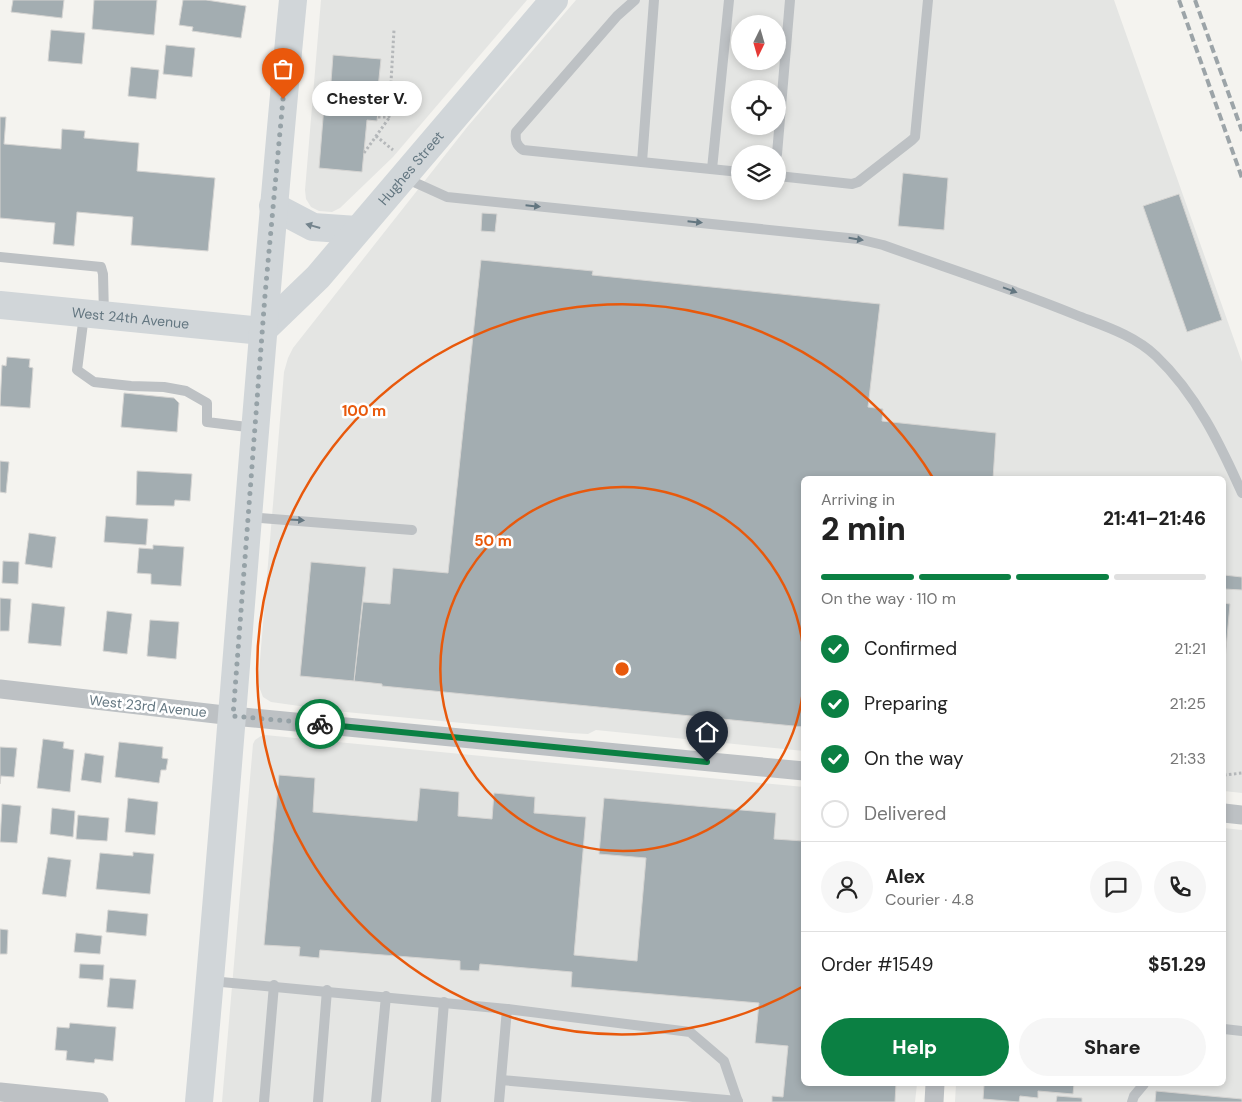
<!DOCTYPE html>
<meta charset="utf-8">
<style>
:root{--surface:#fff;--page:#f6f6f6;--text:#222;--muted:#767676;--line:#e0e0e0;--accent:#0b8043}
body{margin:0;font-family:"DM Sans",sans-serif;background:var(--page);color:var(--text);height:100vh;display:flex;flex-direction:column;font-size:19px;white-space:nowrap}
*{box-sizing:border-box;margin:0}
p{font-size:16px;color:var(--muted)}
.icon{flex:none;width:28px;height:28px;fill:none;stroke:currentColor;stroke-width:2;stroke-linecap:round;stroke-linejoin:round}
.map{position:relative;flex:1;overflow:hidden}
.details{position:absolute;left:801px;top:476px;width:425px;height:610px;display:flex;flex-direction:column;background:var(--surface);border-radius:8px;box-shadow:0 2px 8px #0003}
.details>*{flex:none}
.needle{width:32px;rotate:185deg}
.buttons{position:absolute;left:731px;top:15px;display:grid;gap:10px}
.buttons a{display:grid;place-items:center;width:55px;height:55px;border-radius:50%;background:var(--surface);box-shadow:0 2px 8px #0003;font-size:25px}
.pin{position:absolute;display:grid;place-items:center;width:42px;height:42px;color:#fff;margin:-51px -21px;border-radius:50% 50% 50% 0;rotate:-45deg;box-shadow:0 0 5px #0007}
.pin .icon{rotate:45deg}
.courier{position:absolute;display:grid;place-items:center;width:50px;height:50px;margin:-25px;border:4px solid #0b8043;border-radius:50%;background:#fff;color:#222;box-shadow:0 1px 6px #0007}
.bubble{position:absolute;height:35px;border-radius:18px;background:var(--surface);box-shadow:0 2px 8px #0003;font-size:16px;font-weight:800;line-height:35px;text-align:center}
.head em{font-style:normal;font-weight:800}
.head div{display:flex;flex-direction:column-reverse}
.head{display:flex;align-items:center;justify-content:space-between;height:85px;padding:0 20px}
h1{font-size:32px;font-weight:800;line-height:38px}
.bar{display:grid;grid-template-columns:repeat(4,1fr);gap:8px 5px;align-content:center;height:60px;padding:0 20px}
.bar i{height:6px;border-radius:4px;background:var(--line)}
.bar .active{background:var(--accent)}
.bar p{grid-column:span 4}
.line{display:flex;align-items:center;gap:12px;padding:0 20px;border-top:1px solid var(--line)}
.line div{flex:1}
.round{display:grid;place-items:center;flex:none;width:52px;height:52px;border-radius:26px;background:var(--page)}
ol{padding:0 20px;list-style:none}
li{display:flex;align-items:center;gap:15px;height:55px}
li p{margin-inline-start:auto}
li .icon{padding:5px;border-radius:50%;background:var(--accent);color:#fff;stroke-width:4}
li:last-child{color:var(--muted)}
li i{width:28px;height:28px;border:2px solid var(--line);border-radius:50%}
.action{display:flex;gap:10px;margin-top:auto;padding:10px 20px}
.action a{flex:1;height:58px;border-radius:30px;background:var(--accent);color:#fff;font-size:20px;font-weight:800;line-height:58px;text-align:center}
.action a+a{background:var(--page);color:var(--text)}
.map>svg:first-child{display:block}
.built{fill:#e4e5e3;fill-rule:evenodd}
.building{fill:#a3adb1;stroke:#d5d4d2}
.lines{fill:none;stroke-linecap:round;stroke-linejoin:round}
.path{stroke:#b5b8ba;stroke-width:3;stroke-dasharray:2.5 2.5;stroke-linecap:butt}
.lane{stroke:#bdc1c4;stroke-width:10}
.street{stroke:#bdc1c4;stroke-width:19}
.secondary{stroke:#d1d6d9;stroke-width:28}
.rail{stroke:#9ca4a8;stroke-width:4;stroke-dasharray:8 4;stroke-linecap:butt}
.oneway{fill:#637680}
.oneway2{fill:#74848d}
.done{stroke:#96a2a7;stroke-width:5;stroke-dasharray:0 9}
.route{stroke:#0b8043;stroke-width:6}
.ring{fill:none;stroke:#e8590c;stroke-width:2.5}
.labels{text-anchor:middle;stroke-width:5;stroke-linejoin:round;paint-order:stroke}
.street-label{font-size:14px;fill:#637680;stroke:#fff}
.centre{fill:#e8590c;stroke:#fff;stroke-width:2.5}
.ring-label{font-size:15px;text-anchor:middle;font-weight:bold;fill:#e8590c;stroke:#fff;stroke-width:5;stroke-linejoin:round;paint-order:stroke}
</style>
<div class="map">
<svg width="1242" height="1102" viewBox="0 0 1242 1102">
<rect width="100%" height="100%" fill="#f4f3ef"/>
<g class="built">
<polygon points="321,0 527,0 393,157 340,208 332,212 319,211 311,207 306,199 305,190"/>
<path d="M576 0H1114L1242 362V793L1224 791V479H804V751L596 730 588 734 570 733 335 711 271 702 263 697 258 684 284 372 288 358 293 348 468 126ZM740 24H778V61H740ZM740 89H778V126H740ZM740 154H778V191H740Z"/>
<polygon points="265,735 804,787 804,1084 917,1084 915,1102 222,1102 253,744 255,740 261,736"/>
<polygon points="1224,828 1242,830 1242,1102 955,1102 956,1084 1224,1084"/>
</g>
<g class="building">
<polygon points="13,0 64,0 62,18 11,12"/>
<polygon points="94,0 157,0 154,35 92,29"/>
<polygon points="183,0 206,0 246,6 241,38 192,31 193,27 179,25"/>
<polygon points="51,30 85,33 82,64 48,61"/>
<polygon points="166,45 195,48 192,77 163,74"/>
<polygon points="333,55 381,59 378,88 370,87 368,110 378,111 377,121 367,120 362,172 319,168 326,81 331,82"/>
<polygon points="131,67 159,70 156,99 128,96"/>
<polygon points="0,117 6,117 4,144 61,149 62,129 85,131 84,138 139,143 137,171 215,178 208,251 131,245 133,217 77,212 74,246 53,244 55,223 0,218"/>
<polygon points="903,173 948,178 944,230 898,226"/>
<polygon points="1179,194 1222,320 1187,332 1143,206"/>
<polygon points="482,213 497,214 495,232 481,231"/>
<polygon points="481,260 593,271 592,275 880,304 868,407 883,409 882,421 996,433 993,479 804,479 804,727 382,686 382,684 354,681 363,602 390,604 393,568 448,573"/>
<polygon points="7,357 30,359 29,367 33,368 30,408 0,406 2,365 6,366"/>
<polygon points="124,393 174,398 179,403 177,432 121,427"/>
<polygon points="0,461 9,462 6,493 0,492"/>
<polygon points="137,471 192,474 190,501 175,500 174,506 136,505"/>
<polygon points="106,516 148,519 146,545 104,542"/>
<polygon points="29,533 56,537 52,568 25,564"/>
<polygon points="153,545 184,547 181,586 151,584 151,574 137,573 139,548 153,549"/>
<polygon points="3,561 19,562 18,584 2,583"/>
<polygon points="311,562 366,567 354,681 300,676"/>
<polygon points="1224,575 1242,577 1242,590 1224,589"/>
<polygon points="0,598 11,599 9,631 0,631"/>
<polygon points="32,603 65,607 61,646 28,643"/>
<polygon points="1224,603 1230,604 1224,671"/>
<polygon points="107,611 132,614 127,654 103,651"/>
<polygon points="150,620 179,622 176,659 147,656"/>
<polygon points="43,739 64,742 63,748 74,750 70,792 37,788"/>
<polygon points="119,742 163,747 162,758 168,759 166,770 161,770 159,783 115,777"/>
<polygon points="0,747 17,748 14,777 1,776 0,784"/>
<polygon points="85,753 104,756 101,783 81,780"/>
<polygon points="279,775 315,778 313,812 417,821 420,788 459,792 458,816 492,819 494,793 535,797 534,813 586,817 574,955 637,961 646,858 599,854 604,798 776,813 774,839 804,841 804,1084 896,1084 895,1102 772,1102 772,1096 783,1097 788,1046 755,1043 759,1003 571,987 572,972 480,964 479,971 460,970 460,961 320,950 319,958 299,956 300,947 264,945"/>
<polygon points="128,798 158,802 155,835 125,832"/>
<polygon points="2,804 21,806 17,843 0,842"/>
<polygon points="52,808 75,811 73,837 50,834"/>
<polygon points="78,815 109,818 107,841 76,839"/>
<polygon points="133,852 154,854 150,894 96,889 100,853 133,856"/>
<polygon points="48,857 71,860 66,897 42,894"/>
<polygon points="108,910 148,914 146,936 106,932"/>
<polygon points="0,929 8,930 7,954 0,954"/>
<polygon points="76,933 102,936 100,954 74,952"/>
<polygon points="80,964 104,965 103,980 79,978"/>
<polygon points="110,978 136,980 133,1009 107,1007"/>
<polygon points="70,1023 116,1027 113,1061 95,1059 94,1063 66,1060 67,1051 55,1050 57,1027 69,1028"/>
<polygon points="969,1084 1074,1084 1073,1094 1038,1091 1038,1098 1020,1096 1019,1102 983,1099 984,1085"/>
<polygon points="1156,1091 1242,1099 1242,1102 1155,1102"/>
<polygon points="1057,1096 1082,1098 1082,1102 1056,1102"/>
</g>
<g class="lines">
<g class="path">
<polyline points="378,117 389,117 394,30"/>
<polyline points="376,136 393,150"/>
<polyline points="364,153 389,118"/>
<polyline points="1224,775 1242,773"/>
</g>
<g class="lane">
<path d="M635 0 617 16 516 132C515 140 516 145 523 150L740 172"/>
<polyline points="777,154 790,0"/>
<polyline points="642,162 654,0"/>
<polyline points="712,169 729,0"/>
<polyline points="778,176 852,184 858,182 912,140 915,137 928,0"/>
<path d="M405 178 447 197 858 239 883 245C947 268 1013 289 1076 315 1104 326 1134 335 1156 356 1196 394 1220 444 1242 493"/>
<polyline points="0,257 101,267 103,274 104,315"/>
<polyline points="84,315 77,370 94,382 131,386 164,387 186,391 207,403 207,422 255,428"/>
<polyline points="249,517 412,530"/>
<polyline points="211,981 507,1009 690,1032 724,1061 738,1102"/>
<polyline points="1224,1029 1242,1031"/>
<polyline points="501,1080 738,1101"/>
<polyline points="264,1102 274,985"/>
<polyline points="318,1102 327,990"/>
<polyline points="376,1102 386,996"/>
<polyline points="436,1102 444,1002"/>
<polyline points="499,1102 507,1009"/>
<polyline points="1132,1102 1134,1096 1144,1084"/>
</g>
<g class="street">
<polyline points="0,689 233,716 804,771"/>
<polyline points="1224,813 1242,815"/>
<polyline points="0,1092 99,1102"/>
<polyline points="934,1102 935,1084"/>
</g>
<g class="secondary">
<polyline points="273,206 313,227 357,230"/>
<path id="s1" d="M0 305 262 331"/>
<path id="s2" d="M262 331 318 277 554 0"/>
<path d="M199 1102C233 735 257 367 293 0"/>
</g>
<g class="rail">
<polyline points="1179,0 1242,178"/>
<polyline points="1195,0 1242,131"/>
</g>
</g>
<defs><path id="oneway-solid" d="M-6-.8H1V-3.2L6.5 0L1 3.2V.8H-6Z" transform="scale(1.25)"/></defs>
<g class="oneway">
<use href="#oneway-solid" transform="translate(533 206) rotate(6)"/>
<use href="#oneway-solid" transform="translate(695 222) rotate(6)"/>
<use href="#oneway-solid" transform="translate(856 239) rotate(9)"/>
<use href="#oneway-solid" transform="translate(1010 290) rotate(20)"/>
<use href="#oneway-solid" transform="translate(297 520) rotate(4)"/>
</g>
<use class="oneway2" href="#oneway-solid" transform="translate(313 226) rotate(-164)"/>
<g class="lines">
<polyline class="done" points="283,99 265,295 233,716 320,724"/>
<polyline class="route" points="320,724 707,762"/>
</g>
<g class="ring">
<path d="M804 680A182 182 0 1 1 804 658"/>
<path d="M802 987A365 365 0 1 1 933 478"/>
</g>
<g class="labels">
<g class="street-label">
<text dy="5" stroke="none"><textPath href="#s2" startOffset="221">Hughes Street</textPath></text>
<text dy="5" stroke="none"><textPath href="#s1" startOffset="131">West 24th Avenue</textPath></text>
<text transform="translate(148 706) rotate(6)" y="5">West 23rd Avenue</text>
</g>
</g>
<circle cx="622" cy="669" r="8" class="centre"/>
<g class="ring-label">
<text x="364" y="416">100 m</text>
<text x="493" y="546">50 m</text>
</g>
</svg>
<div class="buttons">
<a><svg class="needle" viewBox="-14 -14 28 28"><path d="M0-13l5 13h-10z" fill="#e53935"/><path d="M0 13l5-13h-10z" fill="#767676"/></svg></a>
<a><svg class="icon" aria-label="locate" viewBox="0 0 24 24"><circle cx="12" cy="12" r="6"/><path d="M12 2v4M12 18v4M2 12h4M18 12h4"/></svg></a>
<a><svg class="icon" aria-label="layers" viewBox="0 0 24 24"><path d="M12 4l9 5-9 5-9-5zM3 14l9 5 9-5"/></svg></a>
</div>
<div class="pin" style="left:283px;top:99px;background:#ea580c"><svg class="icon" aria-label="bag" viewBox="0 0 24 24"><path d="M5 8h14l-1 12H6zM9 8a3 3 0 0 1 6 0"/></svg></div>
<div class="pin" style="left:707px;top:762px;background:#1f2937"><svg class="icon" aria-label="home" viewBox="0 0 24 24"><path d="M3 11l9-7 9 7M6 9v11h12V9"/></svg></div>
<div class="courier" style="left:320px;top:724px"><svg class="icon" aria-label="bike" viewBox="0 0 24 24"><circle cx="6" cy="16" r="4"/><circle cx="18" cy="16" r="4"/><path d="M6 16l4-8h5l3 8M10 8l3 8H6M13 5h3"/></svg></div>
<div class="bubble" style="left:312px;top:81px;width:110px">Chester V.</div>
<section class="details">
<div class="head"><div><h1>2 min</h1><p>Arriving in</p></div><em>21:41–21:46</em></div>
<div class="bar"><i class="active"></i><i class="active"></i><i class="active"></i><i></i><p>On the way · 110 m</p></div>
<ol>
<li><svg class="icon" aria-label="check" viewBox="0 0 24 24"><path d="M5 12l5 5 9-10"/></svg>Confirmed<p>21:21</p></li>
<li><svg class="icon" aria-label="check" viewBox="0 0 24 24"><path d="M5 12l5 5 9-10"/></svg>Preparing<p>21:25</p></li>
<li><svg class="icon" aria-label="check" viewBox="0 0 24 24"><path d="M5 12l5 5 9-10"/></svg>On the way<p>21:33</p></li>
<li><i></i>Delivered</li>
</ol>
<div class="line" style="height:90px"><a class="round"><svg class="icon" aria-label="person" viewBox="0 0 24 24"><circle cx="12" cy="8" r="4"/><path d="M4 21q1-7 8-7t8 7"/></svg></a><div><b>Alex</b><p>Courier · 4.8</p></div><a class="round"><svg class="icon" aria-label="chat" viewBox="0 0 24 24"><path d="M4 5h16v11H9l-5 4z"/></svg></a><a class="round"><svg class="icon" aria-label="phone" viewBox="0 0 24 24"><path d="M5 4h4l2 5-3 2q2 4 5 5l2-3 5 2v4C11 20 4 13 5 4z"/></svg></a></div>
<div class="line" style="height:65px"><div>Order #1549</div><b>$51.29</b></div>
<div class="action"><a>Help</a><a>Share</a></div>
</section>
</div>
